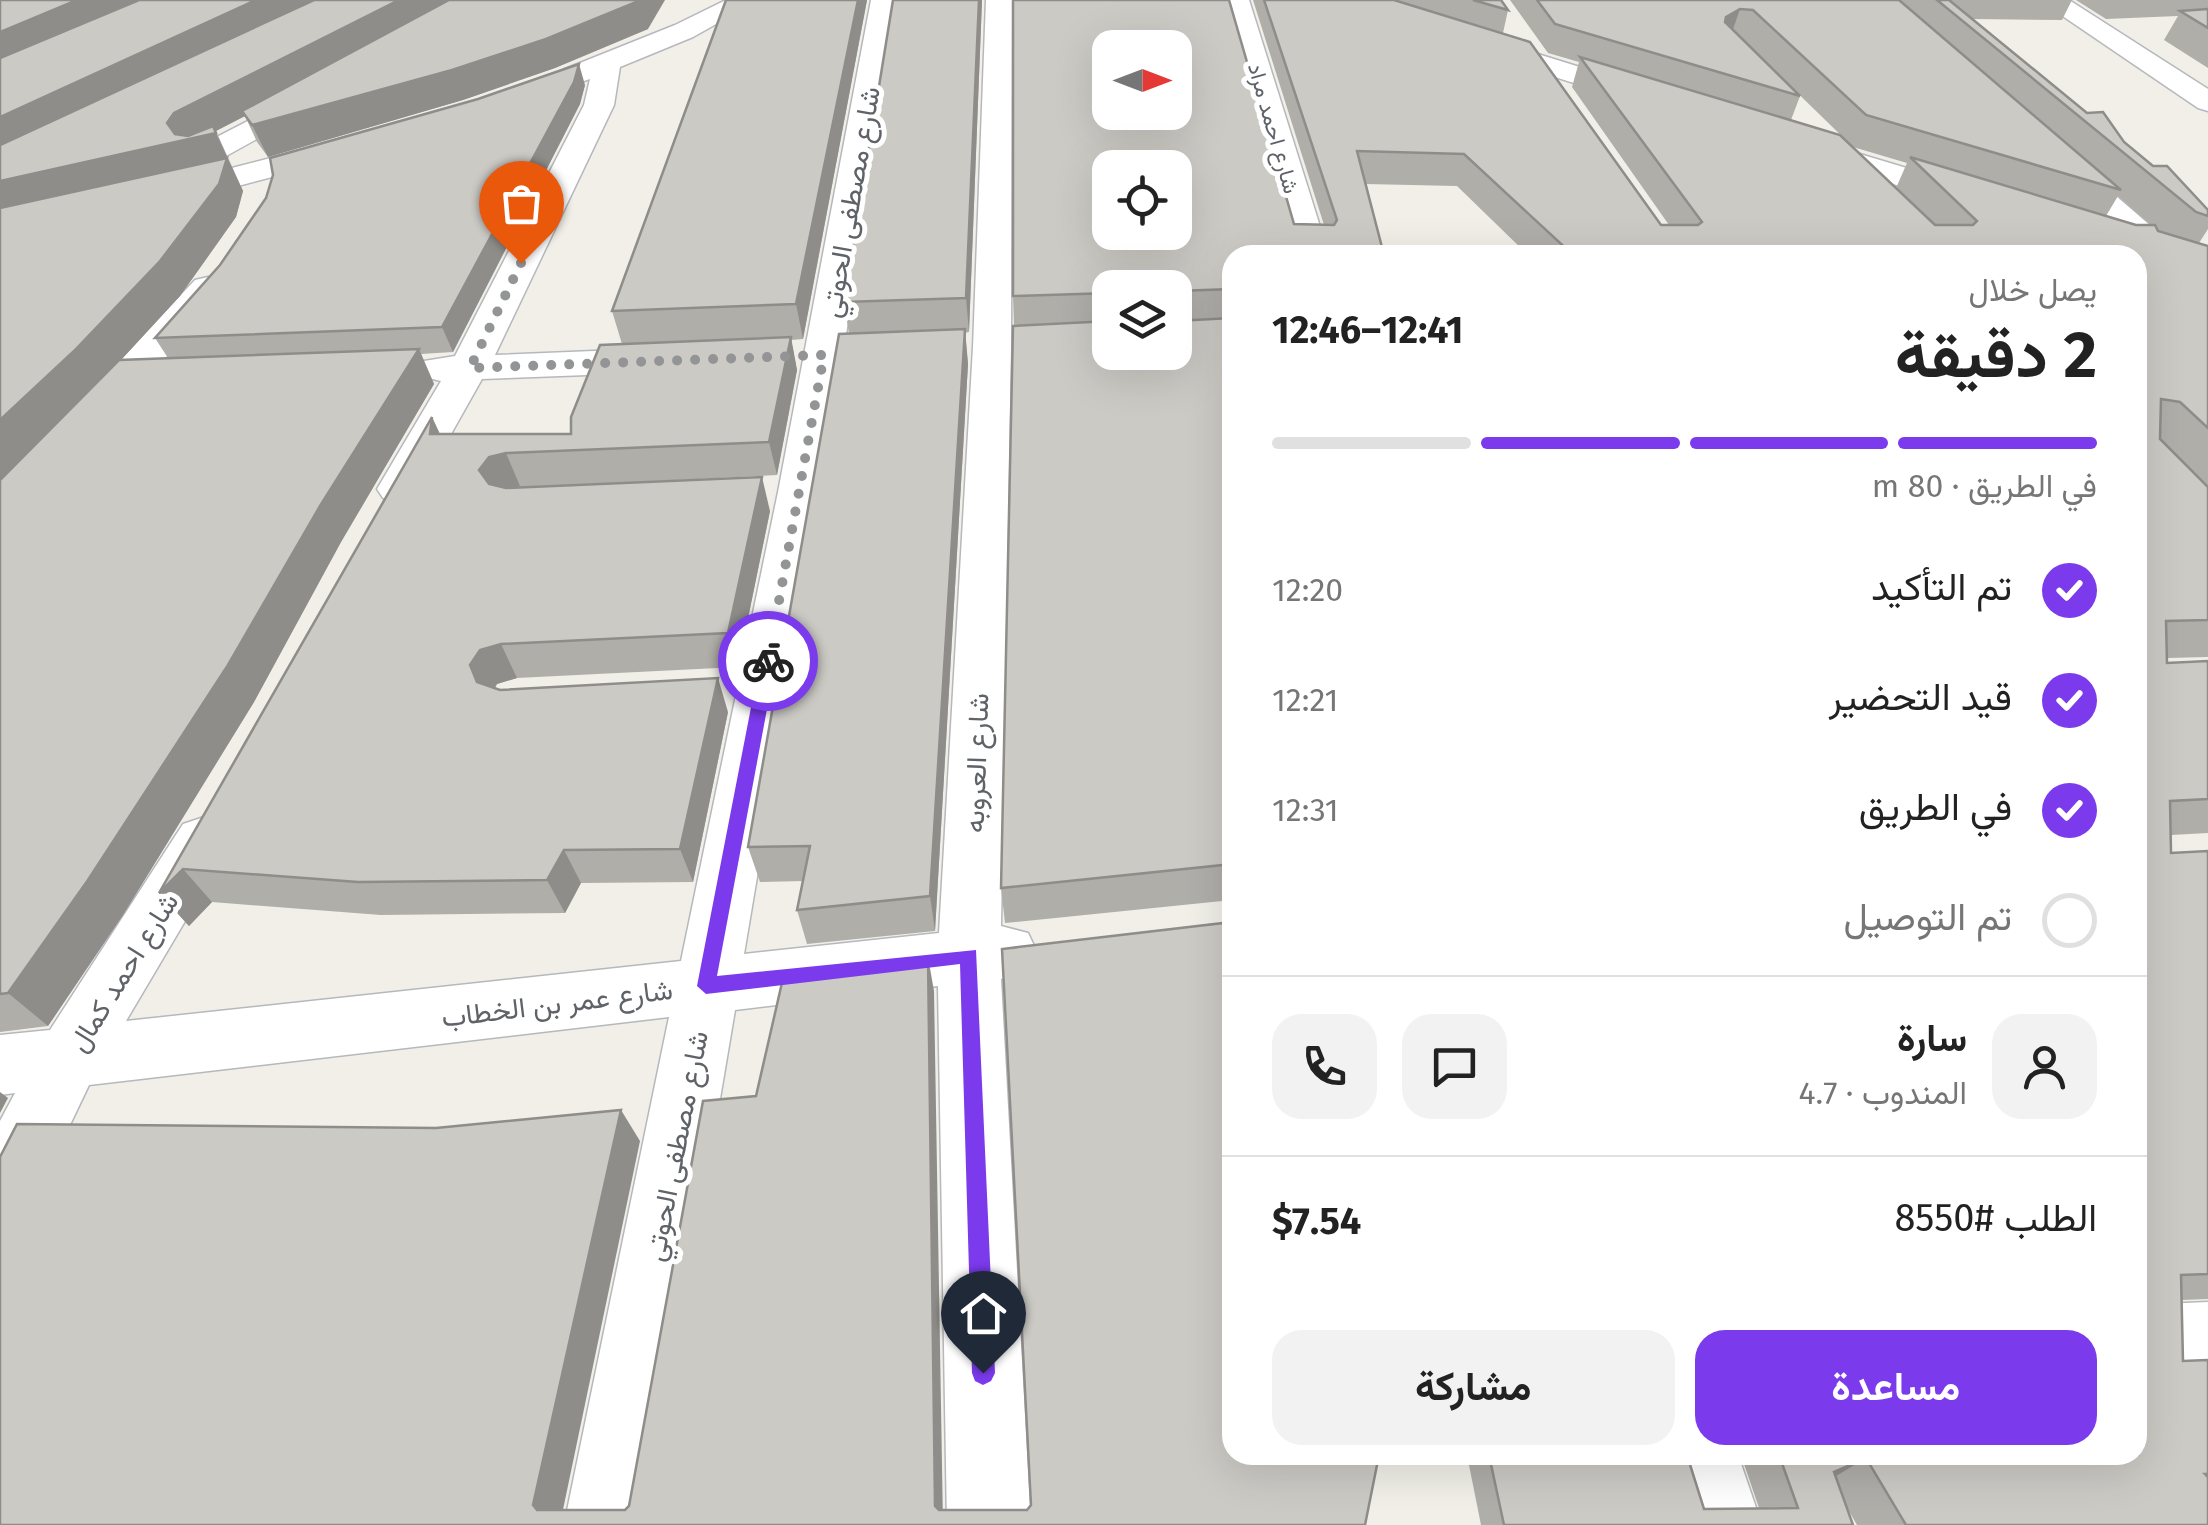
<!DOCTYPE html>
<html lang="ar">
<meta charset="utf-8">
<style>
:root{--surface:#fff;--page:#f2f2f2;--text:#222;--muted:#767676;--line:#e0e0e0;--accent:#7c3aed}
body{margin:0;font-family:"Fira Sans",Vazirmatn,sans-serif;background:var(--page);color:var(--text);direction:rtl;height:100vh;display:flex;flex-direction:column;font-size:38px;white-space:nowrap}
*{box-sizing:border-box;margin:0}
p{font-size:32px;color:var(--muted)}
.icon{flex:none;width:55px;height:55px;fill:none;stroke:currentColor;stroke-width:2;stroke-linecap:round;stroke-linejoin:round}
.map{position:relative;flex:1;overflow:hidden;direction:ltr}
.side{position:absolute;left:1222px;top:245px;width:925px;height:1220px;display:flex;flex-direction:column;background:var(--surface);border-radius:30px;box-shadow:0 10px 40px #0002;direction:rtl}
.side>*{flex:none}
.needle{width:65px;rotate:90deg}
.buttons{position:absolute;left:1092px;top:30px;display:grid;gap:20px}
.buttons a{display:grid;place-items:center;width:100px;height:100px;border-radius:20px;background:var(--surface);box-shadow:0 10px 40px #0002;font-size:50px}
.pin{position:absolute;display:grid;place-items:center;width:85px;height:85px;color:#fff;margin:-102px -42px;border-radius:50% 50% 50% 0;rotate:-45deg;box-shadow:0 0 10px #0007}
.pin .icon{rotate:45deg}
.courier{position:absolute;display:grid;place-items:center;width:100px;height:100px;margin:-50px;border:8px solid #7c3aed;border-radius:50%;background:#fff;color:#222;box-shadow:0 2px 12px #0007}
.headline em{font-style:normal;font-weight:700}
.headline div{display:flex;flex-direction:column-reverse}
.headline{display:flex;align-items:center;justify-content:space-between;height:170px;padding:0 50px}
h1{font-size:65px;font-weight:700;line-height:75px}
.bar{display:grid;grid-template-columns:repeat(4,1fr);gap:15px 10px;align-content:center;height:120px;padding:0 50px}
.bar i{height:12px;border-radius:8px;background:var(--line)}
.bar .selected{background:var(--accent)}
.bar p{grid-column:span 4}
.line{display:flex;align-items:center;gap:25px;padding:0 50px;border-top:2px solid var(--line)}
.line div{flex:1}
.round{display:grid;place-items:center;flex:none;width:105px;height:105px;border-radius:30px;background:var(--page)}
ol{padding:0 50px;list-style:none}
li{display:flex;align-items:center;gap:30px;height:110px}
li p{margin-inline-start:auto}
li .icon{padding:10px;border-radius:50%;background:var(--accent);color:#fff;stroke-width:4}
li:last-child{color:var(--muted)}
li i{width:55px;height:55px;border:5px solid var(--line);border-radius:50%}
.primary-button{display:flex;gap:20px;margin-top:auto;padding:20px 50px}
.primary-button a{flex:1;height:115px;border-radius:30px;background:var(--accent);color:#fff;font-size:40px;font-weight:700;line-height:115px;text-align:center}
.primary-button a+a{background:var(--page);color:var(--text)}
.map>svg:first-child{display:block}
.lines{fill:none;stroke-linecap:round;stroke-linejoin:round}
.minor-casing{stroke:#b5b8bc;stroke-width:3}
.minor{fill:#fff;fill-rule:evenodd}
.wall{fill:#afaea9;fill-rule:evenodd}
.shaded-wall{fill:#8f8d8a}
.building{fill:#cccac5;stroke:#8f8d8a;stroke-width:2.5;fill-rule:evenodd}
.route{fill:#7c3aed}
.done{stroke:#929495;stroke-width:10;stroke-dasharray:0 18}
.labels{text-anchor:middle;stroke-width:10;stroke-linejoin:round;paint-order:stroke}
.far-street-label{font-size:22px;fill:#5f6368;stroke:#fff}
.street-label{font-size:28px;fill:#5f6368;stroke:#fff}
</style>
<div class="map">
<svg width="2208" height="1525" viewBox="0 0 2208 1525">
<rect width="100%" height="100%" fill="#f1efe8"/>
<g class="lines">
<g class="minor-casing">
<g id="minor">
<polygon points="726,0 759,0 693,37 620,67 614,105 495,355 667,348 681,352 687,360 681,368 667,372 482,379 415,498 399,502 383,498 377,489 441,381 424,377 418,369 424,361 455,356 584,105 590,79 575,84 565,81 561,75 565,69 675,25"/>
<polygon points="871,0 897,0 822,492 744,954 939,933 973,347 986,0 1012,0 1011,347 1001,926 1028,933 1037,952 1028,971 1001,979 1031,1525 947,1525 938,986 735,1010 648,1525 564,1525 669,1017 89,1085 25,1219 0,1229 0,1121 15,1093 0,1095 0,1035 50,1030 183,824 204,817 225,824 233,840 126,1021 681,961 778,492"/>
<polygon points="1223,0 1249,0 1329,255 1293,255"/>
<polygon points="1324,0 1364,0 1657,91 1662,97 1657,103 1637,103 1328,5"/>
<polygon points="2039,0 2069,0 2208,89 2208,111 2198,108"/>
<polygon points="317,85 327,88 332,94 327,100 181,181 345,139 356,141 361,148 356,155 162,206 150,203 145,196 150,189 167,185 157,182 152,175 157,168"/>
<polygon points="1800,136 1983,191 1988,198 1983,205 1971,208 1789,152 1784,145 1789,138"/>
<polygon points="2054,149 2065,152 2181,252 2186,260 2181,268 2168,271 2155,268 2043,166 2038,159 2043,152"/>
<polygon points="208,277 221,280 226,288 221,296 16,524 0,528 0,487 195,280"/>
<polygon points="2208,1302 2208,1380 2138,1383 2138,1305"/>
<polygon points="1656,1455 1738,1455 1762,1525 1678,1525"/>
</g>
</g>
<use href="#minor" class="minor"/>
</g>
<g class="wall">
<polygon points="0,0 648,29 555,68 463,100 268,157 257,142 245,116 216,131 243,191 236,217 180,296 121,360 168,358 155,338 585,85 580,104 453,352 421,354 434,384 341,542 254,702 123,915 48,1026 0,1032"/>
<polygon points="726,0 867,0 803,339 791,340 797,370 777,475 514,488 770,511 738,667 517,678 497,684 495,688 500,690 728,712 693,882 581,883 565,913 381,915 212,902 189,926 159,893 432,417 440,434 571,434 622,344 612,311"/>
<polygon points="893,0 982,0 969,332 965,333 968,364 935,931 807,944 797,910 803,881 760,882 748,847 849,334 844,302"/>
<path d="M1253 0H1501L1508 10 1503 33 1661 225H1669L1572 87 1579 62 1548 53 1510 0H2072L2062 20 1972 19 2208 210V229L2199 243 2208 246V657L2167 658V663L2208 661V833L2171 835V853L2208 851V1299L2182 1300 2183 1361 2208 1360V1525H1857L1846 1506 1853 1525H1481L1467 1455H1687L1704 1509 1759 1508 1741 1455H2138V255H1528L1457 186 1365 184 1384 255H1232V900L1005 923 1001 888 1014 326 1013 296 1294 224 1324 225ZM1742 39 1853 147 1907 163 1896 188 1791 120 1800 96ZM2118 196 2151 225H2136L2106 216ZM1110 288 1175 352H1110Z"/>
<polygon points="2076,0 2208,0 2208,68 2164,40 2178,16 2106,19"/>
</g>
<g class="shaded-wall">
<polygon points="77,0 158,0 0,69 0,32"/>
<polygon points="256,0 328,0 0,158 0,117"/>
<polygon points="399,0 464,0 242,111 245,116 210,134 216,133 243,191 236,217 180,296 97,386 0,483 0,181 167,123 174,113"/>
<polygon points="641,0 665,0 648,29 555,68 463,100 268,157 252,125"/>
<polygon points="858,0 867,0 803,339 796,304"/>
<polygon points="979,0 982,0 969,332 966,298"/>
<polygon points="1740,9 1730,38 1716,46 1726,17"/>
<polygon points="579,64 585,85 580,104 453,352 442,327"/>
<polygon points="965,329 968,364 935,931 930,896"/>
<polygon points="791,337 797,370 777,475 769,442"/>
<polygon points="419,349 434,384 341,542 254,702 123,915 48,1026 8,993 320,506"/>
<polygon points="432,417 447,450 430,434"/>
<polygon points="506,453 520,486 503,490 493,504 479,470 489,457"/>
<polygon points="762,477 770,511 738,667 728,633"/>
<polygon points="501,644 517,678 497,684 488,699 477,682 470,665 480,650"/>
<polygon points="718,678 728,712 693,882 680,849"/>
<polygon points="564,850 581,883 565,913 547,880"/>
<polygon points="183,869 212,902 189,926 159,893"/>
<polygon points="928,957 934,991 943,1525 935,1506"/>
<polygon points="0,1092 8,1098 0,1113"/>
<polygon points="621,1110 640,1141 560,1524 537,1510 533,1505"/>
<polygon points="1866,1458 1831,1479 1834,1472"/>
</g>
<g class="building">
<polygon points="0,0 77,0 0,32"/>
<polygon points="139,0 256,0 0,117 0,58"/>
<polygon points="314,0 399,0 174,113 167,123 175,134 188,136 213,126 216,133 0,181 0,145"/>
<polygon points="449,0 641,0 546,39 452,70 252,125 242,111"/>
<polygon points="726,0 858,0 796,304 612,311"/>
<polygon points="893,0 979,0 966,298 844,302"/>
<path d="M1013 0H1229L1294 224 1334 225 1337 220 1264 0H1394L1530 42 1661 225H1698L1702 222 1580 57 1840 135 1935 225H1973L1977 221 1910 157 2136 225H2155L2158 231 2208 246V428L2180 402 2161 399 2160 439 2208 487V620L2166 621 2167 663 2208 661V799L2170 801 2171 853 2208 851V1274L2181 1275 2183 1361 2208 1360V1474H2205L2208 1477V1525H1906L1866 1458 1834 1472 1853 1525H1504L1489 1455H1687L1704 1509 1798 1508 1779 1455H2138V255H1573L1464 154 1357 151 1384 255H1232V289L1176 291 1175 292V288H1110V293L1013 296ZM1110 48H1175V112H1110ZM1110 168H1175V232H1110Z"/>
<polygon points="1473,0 1501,0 1508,10"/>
<polygon points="1537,0 1899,0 2121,190 1866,115 1753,10 1740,9 1726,17 1725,22 1800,96 1555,24"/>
<polygon points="1937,0 1949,0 2087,113 2103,112 2124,142 2153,166 2167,166 2208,210 2208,216 2196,212"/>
<polygon points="2208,9 2208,28 2180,11"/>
<polygon points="579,64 574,82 442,327 155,338 220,265 266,198 273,175 270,158 478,99"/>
<polygon points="227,158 219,184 160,261 74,351 0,420 0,208"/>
<polygon points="1232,318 1232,864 1001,888 1013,326 1110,321 1110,352 1175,352 1175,321"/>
<polygon points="965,329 930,896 797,910 810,846 748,847 839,334"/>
<polygon points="791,337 769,442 506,453 489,457 479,470 489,484 506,488 762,477 728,633 501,644 480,650 470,665 477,682 500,690 718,678 680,849 564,850 547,880 358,882 183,869 159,893 432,417 430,434 571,434 571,417 600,345"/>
<polygon points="419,349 320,506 228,665 88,880 8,993 0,994 0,480 119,360"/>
<polygon points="1232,922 1232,1455 1379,1455 1365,1525 0,1525 0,1157 17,1124 436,1128 621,1110 533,1505 537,1510 625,1510 629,1506 703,1101 756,1096 784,974 928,957 935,1506 939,1510 1027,1510 1031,1505 1002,949"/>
</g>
<polygon class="route" points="768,656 776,661 717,976 976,950 995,1373 991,1381 983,1385 975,1381 972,1373 960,964 706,994 697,986 760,661"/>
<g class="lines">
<polyline class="done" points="521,263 470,368 824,355 768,661"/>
</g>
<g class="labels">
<g class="far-street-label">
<text transform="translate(1274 128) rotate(74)" y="8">شارع احمد مراد</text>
</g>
<g class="street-label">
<text transform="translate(850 202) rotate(-80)" y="10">شارع مصطفى الحوتي</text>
<text transform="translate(976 763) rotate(-88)" y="10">شارع العروبه</text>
<text transform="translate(123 972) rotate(-58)" y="10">شارع احمد كمال</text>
<text transform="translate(557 1003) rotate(-7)" y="10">شارع عمر بن الخطاب</text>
<text transform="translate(676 1146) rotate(-79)" y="10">شارع مصطفى الحوتي</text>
</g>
</g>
</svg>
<div class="buttons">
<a><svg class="needle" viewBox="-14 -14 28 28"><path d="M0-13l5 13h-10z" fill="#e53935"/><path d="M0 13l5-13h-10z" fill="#767676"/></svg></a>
<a><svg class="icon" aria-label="locate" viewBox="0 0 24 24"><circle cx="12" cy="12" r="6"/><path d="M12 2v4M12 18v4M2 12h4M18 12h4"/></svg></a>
<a><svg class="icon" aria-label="layers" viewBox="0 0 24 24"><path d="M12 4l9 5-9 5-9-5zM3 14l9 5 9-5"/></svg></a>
</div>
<div class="pin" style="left:521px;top:263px;background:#ea580c"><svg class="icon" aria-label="bag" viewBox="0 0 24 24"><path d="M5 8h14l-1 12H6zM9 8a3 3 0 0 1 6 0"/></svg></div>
<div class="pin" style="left:983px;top:1373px;background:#1f2937"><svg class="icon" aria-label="home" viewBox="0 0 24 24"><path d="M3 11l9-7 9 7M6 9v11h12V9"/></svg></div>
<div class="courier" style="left:768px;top:661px"><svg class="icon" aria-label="bike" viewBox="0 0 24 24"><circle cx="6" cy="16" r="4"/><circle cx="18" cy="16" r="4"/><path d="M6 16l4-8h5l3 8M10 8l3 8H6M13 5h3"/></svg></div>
<section class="side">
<div class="headline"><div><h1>2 دقيقة</h1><p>يصل خلال</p></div><em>12:41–12:46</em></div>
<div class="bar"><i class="selected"></i><i class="selected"></i><i class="selected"></i><i></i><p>في الطريق · 80 m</p></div>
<ol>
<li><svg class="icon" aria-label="check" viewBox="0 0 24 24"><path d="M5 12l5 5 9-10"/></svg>تم التأكيد<p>12:20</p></li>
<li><svg class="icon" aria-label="check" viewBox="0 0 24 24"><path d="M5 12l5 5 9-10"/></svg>قيد التحضير<p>12:21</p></li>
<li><svg class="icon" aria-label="check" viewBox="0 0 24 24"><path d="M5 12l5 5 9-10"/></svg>في الطريق<p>12:31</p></li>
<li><i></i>تم التوصيل</li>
</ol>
<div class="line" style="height:180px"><a class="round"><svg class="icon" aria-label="person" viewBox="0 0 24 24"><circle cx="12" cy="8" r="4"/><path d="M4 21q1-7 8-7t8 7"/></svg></a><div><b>سارة</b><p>المندوب · 4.7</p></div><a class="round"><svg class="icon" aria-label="chat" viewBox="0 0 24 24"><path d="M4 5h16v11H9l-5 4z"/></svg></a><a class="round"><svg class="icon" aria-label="phone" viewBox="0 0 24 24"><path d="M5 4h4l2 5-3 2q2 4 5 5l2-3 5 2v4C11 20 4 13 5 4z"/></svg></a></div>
<div class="line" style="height:130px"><div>الطلب #8550</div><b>$7.54</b></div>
<div class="primary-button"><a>مساعدة</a><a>مشاركة</a></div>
</section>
</div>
